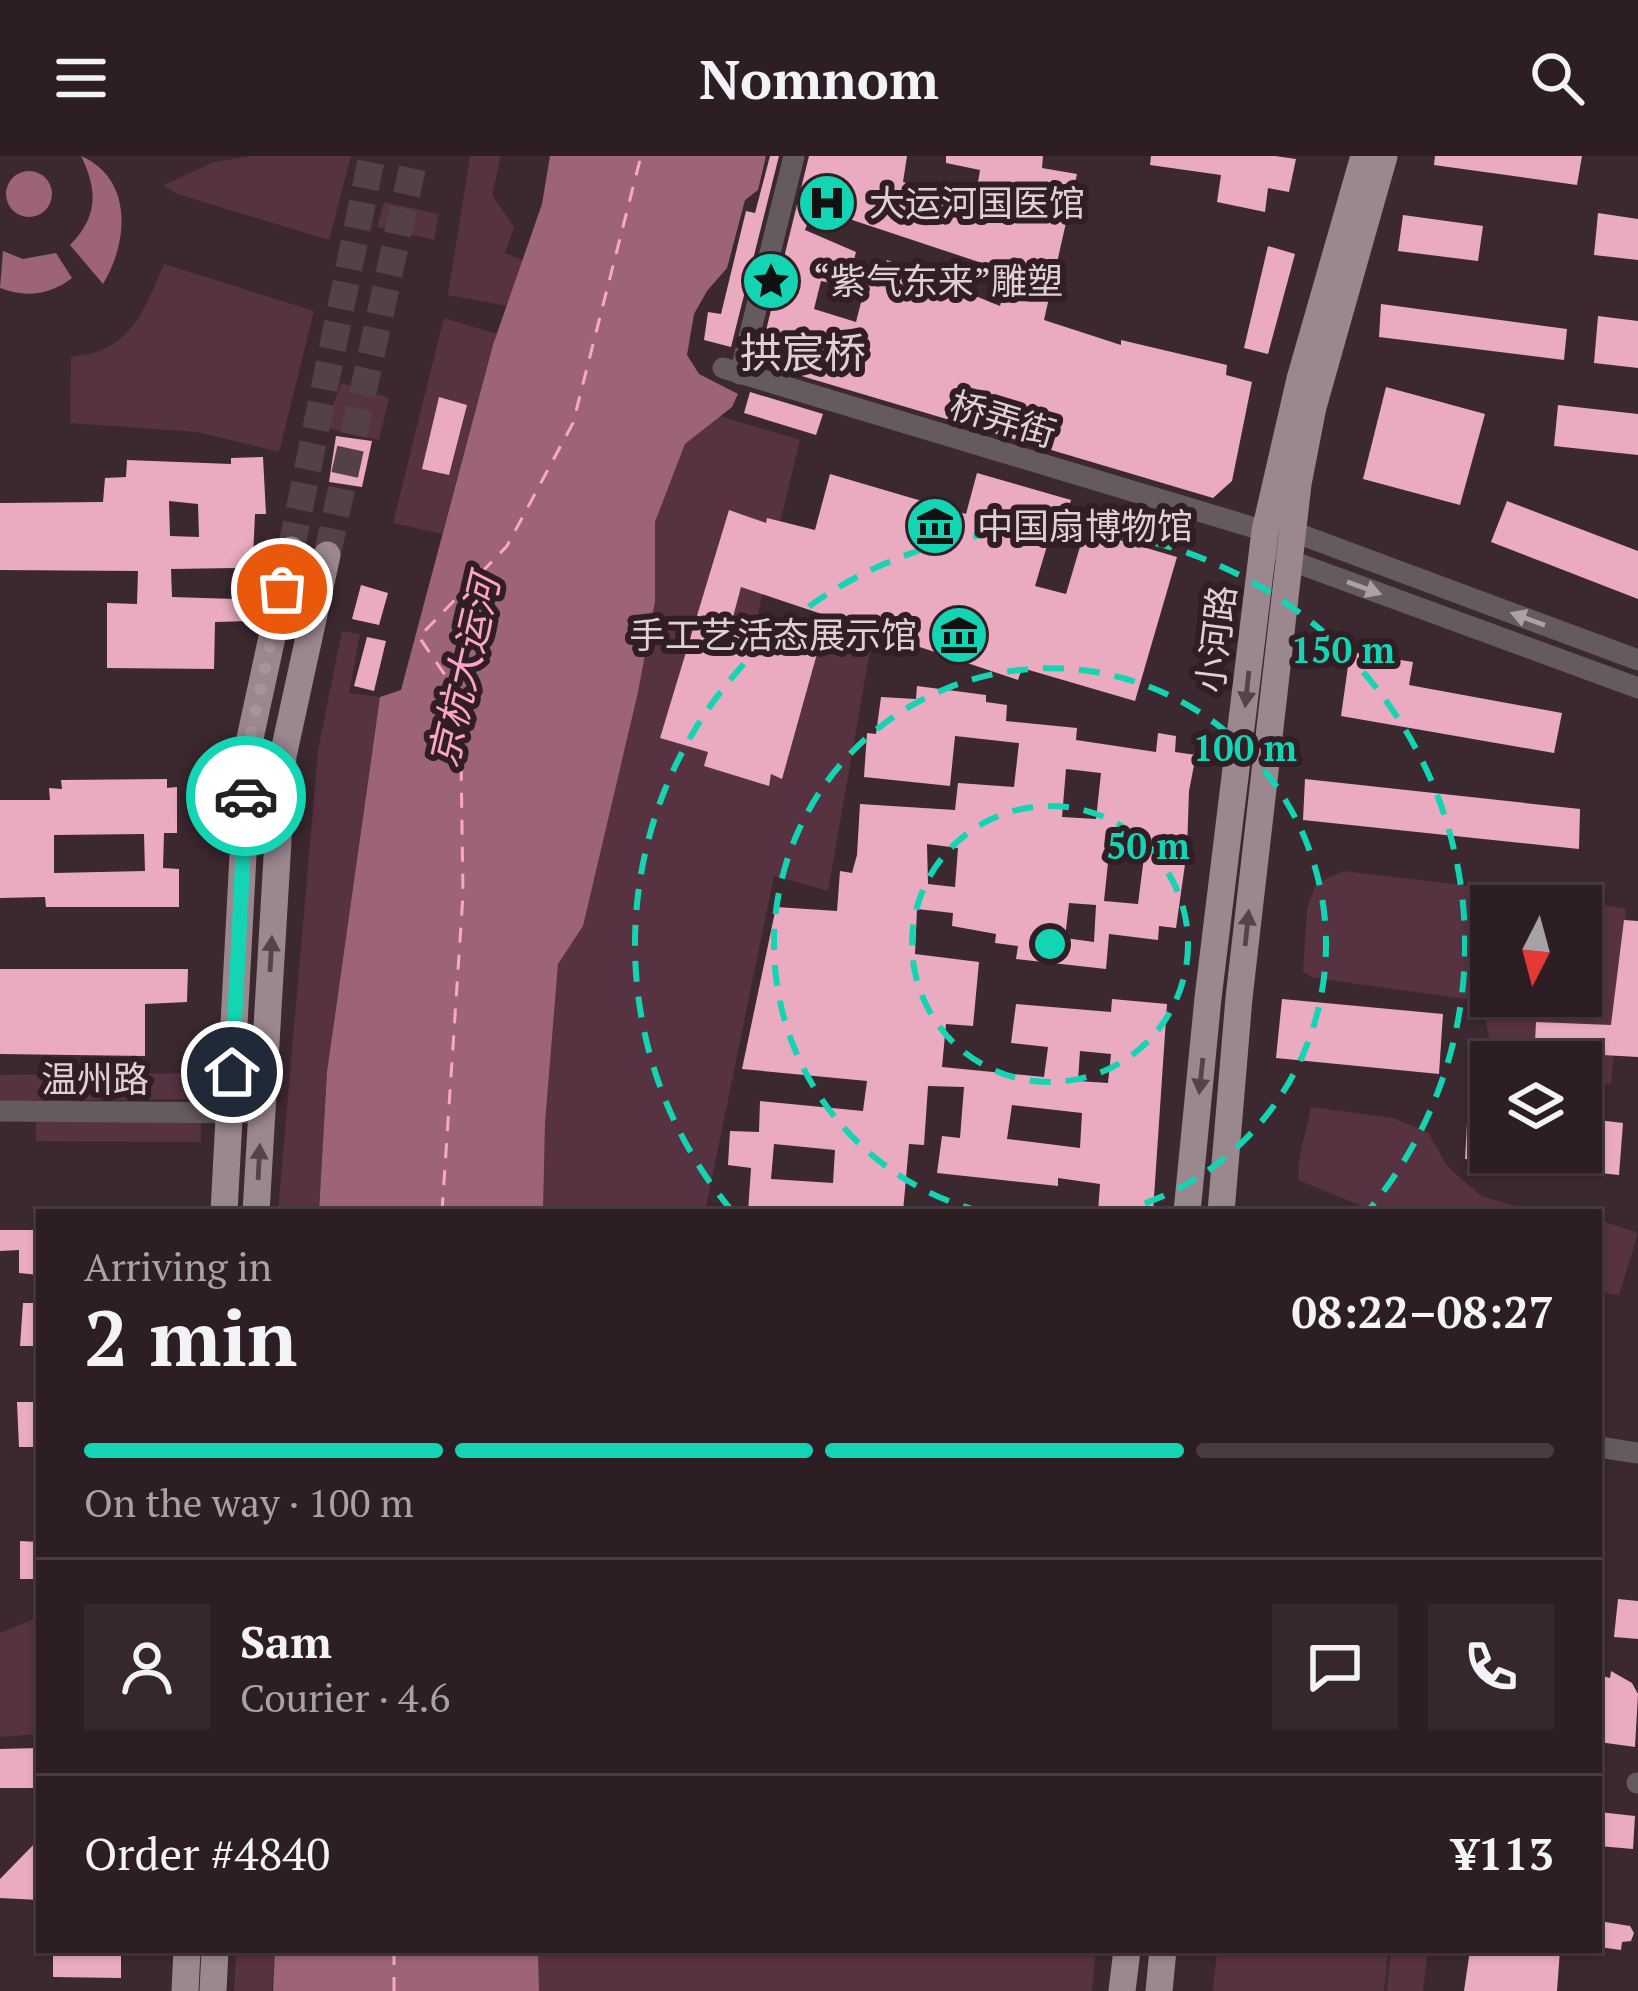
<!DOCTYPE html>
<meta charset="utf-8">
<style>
:root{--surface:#2d1e23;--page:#35272b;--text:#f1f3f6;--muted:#a7a2a6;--line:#483c41;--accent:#13d5b3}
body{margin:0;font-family:"PT Serif","Noto Sans SC",serif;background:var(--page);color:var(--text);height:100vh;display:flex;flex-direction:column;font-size:45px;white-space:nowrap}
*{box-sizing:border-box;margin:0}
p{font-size:39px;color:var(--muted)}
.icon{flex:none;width:66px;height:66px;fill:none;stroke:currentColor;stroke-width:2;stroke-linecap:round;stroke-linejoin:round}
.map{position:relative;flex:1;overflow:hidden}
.panel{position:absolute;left:36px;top:1053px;width:1566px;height:744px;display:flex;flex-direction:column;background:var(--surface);border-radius:0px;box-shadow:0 3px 9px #0004,0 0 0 3px var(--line)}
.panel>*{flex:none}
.needle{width:78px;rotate:186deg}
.fabs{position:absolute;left:1470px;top:729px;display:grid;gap:24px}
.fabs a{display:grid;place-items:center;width:132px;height:132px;border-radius:0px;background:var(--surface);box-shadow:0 3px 9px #0004,0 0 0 3px var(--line);font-size:60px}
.pin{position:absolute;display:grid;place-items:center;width:102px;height:102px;color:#fff;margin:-51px;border:6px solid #fff;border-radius:50%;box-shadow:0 3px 12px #0007}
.courier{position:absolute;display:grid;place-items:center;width:120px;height:120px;margin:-60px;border:9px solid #13d5b3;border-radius:50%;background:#fff;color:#222;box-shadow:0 3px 15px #0007}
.summary em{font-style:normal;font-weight:800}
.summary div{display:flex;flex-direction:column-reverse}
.summary{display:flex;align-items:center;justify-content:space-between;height:204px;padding:0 48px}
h1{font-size:78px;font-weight:800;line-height:90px}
.bar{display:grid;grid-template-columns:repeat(4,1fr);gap:18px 12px;align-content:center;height:144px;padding:0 48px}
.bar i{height:15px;border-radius:9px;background:var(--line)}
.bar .current{background:var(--accent)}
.bar p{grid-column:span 4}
.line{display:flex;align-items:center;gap:30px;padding:0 48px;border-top:3px solid var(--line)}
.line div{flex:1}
.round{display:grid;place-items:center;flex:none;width:126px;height:126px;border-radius:0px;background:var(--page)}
header{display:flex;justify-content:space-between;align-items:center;height:156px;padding:0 48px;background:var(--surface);font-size:54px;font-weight:800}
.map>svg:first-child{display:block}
.green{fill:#573240;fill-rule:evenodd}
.water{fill:#9d6479}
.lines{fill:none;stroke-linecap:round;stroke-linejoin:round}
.ferry{stroke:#fca5c6;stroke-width:3;stroke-dasharray:15 12;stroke-linecap:butt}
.building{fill:#eaabc1;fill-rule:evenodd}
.major-tunnel{stroke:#544148;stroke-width:27;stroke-dasharray:27 14;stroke-linecap:butt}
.minor{stroke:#655b5f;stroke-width:21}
.major{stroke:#9b878e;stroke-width:27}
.oneway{fill:#aea1a6}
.oneway2{fill:#56434a}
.done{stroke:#a5959b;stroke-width:12;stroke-dasharray:0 21.6}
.route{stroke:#13d5b3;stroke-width:15}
.ring{fill:none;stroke:#13d5b3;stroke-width:6;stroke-dasharray:21 15}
.labels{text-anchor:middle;stroke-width:12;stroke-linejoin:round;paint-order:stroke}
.poi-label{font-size:36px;fill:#ded0d5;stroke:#311e25;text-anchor:start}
.street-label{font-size:36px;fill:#ded0d5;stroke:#311e25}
.water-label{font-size:39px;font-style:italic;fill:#fca5c6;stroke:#311e25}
.quarter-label{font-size:42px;fill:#ded0d5;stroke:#311e25}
.centre{fill:#13d5b3;stroke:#311e25;stroke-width:6}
.ring-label{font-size:36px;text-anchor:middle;font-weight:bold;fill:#13d5b3;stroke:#311e25;stroke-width:12;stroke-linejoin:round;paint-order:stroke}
</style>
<header><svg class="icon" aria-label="menu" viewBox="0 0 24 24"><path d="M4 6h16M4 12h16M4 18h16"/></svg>Nomnom<svg class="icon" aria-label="search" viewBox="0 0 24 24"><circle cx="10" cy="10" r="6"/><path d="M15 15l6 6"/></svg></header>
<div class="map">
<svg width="1638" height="1835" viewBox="0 0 1638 1835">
<rect width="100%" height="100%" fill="#3c282f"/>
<g class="green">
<polygon points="250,0 351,0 329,84 177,38 164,29 214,6"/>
<polygon points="470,0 501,0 492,39 514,71 505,97 523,104 507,150 448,139"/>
<polygon points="384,46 439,58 434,84 377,71"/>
<path d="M164 108 314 155 279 296 198 276 70 267 71 201C131 195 143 157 164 108Z"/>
<polygon points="444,162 497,178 442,378 393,367"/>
<polygon points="341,227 389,242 379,284 326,272"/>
<polygon points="720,260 800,284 758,457 871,489 828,735 774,720 705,1056 543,1056 545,968 558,808 583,770 655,445 655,366 685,288"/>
<polygon points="342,475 360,478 349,537 380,541 327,916 319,1056 278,1056 318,595"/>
<path d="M1344 715 1561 741 1626 753 1611 928 1581 924V906H1494L1484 856 1473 844 1314 822 1303 816 1307 753 1316 727ZM1491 750H1581V840H1491Z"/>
<polygon points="196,917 196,943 0,945 0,919"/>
<path d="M1311 951 1393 962 1428 976 1447 1010 1481 1040 1536 1056H1377L1298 1024C1298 999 1306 976 1311 951Z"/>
<polygon points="201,965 201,986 36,985 36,966"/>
<polygon points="1599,1064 1638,1077 1619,1139 1599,1136"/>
<polygon points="39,1461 39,1578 0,1581 0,1477"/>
<polygon points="236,1794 275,1794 272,1835 234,1835"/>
<polygon points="538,1794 1096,1794 1092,1835 539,1835"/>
<polygon points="1217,1794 1388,1794 1384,1835 1213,1835"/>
<polygon points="1391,1794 1428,1794 1423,1835 1387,1835"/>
</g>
<g class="water">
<path d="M81 0C134 23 128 87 103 128L70 89C98 61 98 34 81 0Z"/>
<polygon points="550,0 766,0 758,34 745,44 727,112 707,135 694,158 687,199 699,218 738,238 732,251 685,288 655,366 655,445 638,536 583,770 558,808 545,968 543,1056 319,1056 327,916 380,541 401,534 493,189 542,48"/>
<circle cx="29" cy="38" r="23"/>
<path d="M3 95 23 103 56 97 72 122C50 139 26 142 0 132Z"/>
<polygon points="275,1794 538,1794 539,1835 273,1835"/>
</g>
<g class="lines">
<g class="ferry">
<polyline points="442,1056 463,739 461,602 445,519 419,481 507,390 573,267 641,0"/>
<polyline points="394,1794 394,1835"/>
</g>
</g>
<g class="building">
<polygon points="770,0 779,0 731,191 704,184 708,156 721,158 746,55 755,57"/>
<path d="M809 0H907L903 26 975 46 980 14 946 7V0H1043L1042 12 1077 18 1044 164 1121 189V184L1227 209 1226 219 1252 226 1232 325 1213 342 758 207ZM813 51 1009 116 1000 150 887 104 879 131 866 127 856 166 814 153 821 125 847 130 856 96 805 74Z"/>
<polygon points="1151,0 1275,0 1296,3 1289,36 1268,32 1265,56 1217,46 1221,19 1150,9"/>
<polygon points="1435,0 1582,0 1577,29 1434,9"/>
<polygon points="1598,57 1638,63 1638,104 1594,99"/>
<polygon points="1403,59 1483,70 1478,105 1398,95"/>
<polygon points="1268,90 1295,98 1268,198 1244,192"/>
<polygon points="1381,148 1567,173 1564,204 1379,181"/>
<polygon points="1598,160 1638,165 1638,212 1594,207"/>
<polygon points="1386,231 1485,258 1460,349 1363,323"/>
<polygon points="750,236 823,258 816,279 744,257"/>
<polygon points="439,241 467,249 449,319 422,313"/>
<polygon points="1558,249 1638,258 1638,299 1554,290"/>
<polygon points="336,280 372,285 362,331 329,326"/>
<path d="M263 301 266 358H255L250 465 215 466 214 513 107 512V447L137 448 138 415 0 414V347L103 346 105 322 126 321 127 304 231 308V302ZM169 345 198 348 199 381 170 380ZM236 412 235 443 172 441 171 413Z"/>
<polygon points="977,317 1071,344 1061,376 1052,373 1035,430 1066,438 1085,374 1177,401 1135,545 1022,512 1018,524 741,431 733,461 820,487 782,623 771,618 769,630 704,610 708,596 660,582 729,354 766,367 767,362 815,374 830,318 966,358"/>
<polygon points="1507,345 1638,395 1638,443 1491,386"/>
<polygon points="361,429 388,437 379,469 352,463"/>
<polygon points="367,481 386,485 374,535 354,530"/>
<polygon points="1350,496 1413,506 1409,529 1562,557 1554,597 1341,560"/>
<path d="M917 530 986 539V546L1007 549 1006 565 1077 572 1076 584 1156 596 1158 577 1176 580 1175 596 1196 599 1189 635 1187 694 1176 772 1159 770 1158 784 1109 778 1106 813 1016 803 1018 790 995 787 996 778 952 770 953 757 917 753 915 798 979 806 973 870 946 868 942 911 1044 921 1048 891 1011 887 1016 848 1111 856 1112 843 1167 848 1153 1056H1098L1100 1028 1058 1022V1030L937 1017 942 980 960 982 964 931 928 930 924 989 909 988 903 1056H748L751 1012 728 1009 730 975 759 976 760 945 863 955 867 925 742 913 776 751 837 755 840 715 852 717 857 699 860 648 955 654 958 627 1014 631 1019 587 955 580 950 630 864 621 867 577 876 578 881 541 916 543ZM1066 613 1101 617 1096 663 1062 661ZM927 688 958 692 955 731 928 728ZM1109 697 1144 701 1138 748 1104 745ZM1069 747 1096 749 1094 786 1065 782ZM1080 895 1111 898 1108 927 1078 925ZM1012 949 1082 957 1080 992 1007 983ZM774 988 835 994 833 1027 771 1023Z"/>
<path d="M167 623V632L177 631V677H164L163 712 179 713V751H46L45 741 0 742V644H50L49 632 62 633 61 624ZM144 678 145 715 54 717V679Z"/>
<polygon points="1305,623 1580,653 1579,693 1303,664"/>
<polygon points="1624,764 1638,765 1638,901 1585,898 1585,906 1534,906 1536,866 1611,869"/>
<polygon points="0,813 188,813 187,846 145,848 145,900 0,898"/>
<polygon points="1282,843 1443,858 1439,918 1276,902"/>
<polygon points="1468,950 1491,953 1491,1006 1465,1003"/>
<polygon points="1581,962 1623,967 1619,1019 1494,1006 1495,996 1581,996"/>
<polygon points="0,1074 39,1074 39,1119 19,1117 19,1094 0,1095"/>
<polygon points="23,1147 39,1147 39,1190 20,1190"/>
<polygon points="17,1246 39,1246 39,1291 19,1291"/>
<polygon points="20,1385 39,1386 39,1423 20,1423"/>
<polygon points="1618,1443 1638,1445 1638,1483 1614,1481"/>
<polygon points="1611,1515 1632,1527 1638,1538 1635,1591 1599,1586 1599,1519 1610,1522"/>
<polygon points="39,1592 39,1632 0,1632 0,1593"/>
<polygon points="1599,1656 1635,1660 1633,1693 1599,1690"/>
<polygon points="39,1683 39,1744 0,1742 0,1723"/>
<polygon points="1599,1765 1630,1770 1634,1777 1631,1785 1622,1786 1621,1794 1599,1791"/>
<polygon points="53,1794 121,1794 121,1822 53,1821"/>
<polygon points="1470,1794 1560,1794 1557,1835 1464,1835"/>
</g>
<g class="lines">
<g class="major-tunnel">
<polyline points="291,394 372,0"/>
<polyline points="327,399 415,0"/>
</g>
<g class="minor">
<polyline points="723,212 1265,375 1291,375 1638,504"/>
<polyline points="740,218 794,0"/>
<polyline points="1281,394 1289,404 1638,532"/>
<polyline points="0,955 262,957"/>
<polyline points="1599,1291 1638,1297"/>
<polyline points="1637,1627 1638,1627"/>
</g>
<g class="major">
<polyline points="224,1056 249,587 291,394"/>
<polyline points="256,1056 283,600 327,399"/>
<polyline points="1187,1056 1208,842 1265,375 1300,223 1364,0"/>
<polyline points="1221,1056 1239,842 1298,328 1313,251 1384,0"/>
<polyline points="185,1835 187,1794"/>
<polyline points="213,1835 215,1794"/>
<polyline points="1122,1835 1127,1794"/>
<polyline points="1159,1835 1163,1794"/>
</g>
</g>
<defs><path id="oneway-solid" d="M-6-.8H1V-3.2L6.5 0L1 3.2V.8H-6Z" transform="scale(3)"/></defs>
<g class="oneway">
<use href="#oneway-solid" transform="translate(1364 432) rotate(20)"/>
<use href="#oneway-solid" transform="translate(1528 463) rotate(-160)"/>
</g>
<g class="oneway2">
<use href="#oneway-solid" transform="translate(1247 533) rotate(96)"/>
<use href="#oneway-solid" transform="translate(1247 772) rotate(-84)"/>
<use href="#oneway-solid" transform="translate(271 798) rotate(-87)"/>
<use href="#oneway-solid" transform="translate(1201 920) rotate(96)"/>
<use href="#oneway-solid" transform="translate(259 1006) rotate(-87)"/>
</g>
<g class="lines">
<polyline class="done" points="246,640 249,586 282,433"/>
<polyline class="route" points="232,916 246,640"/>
</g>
<g class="ring">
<circle cx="1050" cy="788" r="138"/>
<path d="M983 1056A276 276 0 1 1 1117 1056"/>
<path d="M732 1055A415 415 0 1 1 1368 1055"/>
</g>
<defs>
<g id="hospital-disc" transform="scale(3)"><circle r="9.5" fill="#13d5b3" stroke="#311e25"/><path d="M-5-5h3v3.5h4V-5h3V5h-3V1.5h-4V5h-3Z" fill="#111"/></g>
<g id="sight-disc" transform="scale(3)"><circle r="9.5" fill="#13d5b3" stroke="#311e25"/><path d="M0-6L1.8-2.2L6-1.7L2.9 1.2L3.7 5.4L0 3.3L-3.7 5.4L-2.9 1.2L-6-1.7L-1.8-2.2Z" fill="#111"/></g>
<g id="museum-disc" transform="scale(3)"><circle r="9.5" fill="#13d5b3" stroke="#311e25"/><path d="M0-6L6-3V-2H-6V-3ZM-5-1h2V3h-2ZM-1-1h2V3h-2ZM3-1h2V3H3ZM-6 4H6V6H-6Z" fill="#111"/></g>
</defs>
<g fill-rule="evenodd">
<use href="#hospital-disc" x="827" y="47"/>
<use href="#sight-disc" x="771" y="125"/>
<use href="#museum-disc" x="935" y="370"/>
<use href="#museum-disc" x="959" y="479"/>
</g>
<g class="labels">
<g class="poi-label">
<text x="869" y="60">大运河国医馆</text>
<text x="813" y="138">“紫气东来”雕塑</text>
<text x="977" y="383">中国扇博物馆</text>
<text x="917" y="492" text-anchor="end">手工艺活态展示馆</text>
</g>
<g class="street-label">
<text transform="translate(1003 263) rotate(17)" y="13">桥弄街</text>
<text transform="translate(1216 483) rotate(-83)" y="13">小河路</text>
<text x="95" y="936">温州路</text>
</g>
<g class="water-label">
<text transform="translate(464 515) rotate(-77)" y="14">京杭大运河</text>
</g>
<g class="quarter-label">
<text x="803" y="212">拱宸桥</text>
</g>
</g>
<circle cx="1050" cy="788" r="18" class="centre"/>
<g class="ring-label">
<text x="1343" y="507">150 m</text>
<text x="1245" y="605">100 m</text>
<text x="1148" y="703">50 m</text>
</g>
</svg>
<div class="fabs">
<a><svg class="needle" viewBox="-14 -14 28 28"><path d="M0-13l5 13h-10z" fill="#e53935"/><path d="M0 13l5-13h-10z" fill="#a7a2a6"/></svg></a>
<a><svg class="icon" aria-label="layers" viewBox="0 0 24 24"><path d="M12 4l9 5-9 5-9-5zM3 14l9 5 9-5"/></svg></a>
</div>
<div class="pin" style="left:282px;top:433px;background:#ea580c"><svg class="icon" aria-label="bag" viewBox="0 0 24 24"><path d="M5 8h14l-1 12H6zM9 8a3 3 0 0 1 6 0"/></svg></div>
<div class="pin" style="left:232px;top:916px;background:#1f2937"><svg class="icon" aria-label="home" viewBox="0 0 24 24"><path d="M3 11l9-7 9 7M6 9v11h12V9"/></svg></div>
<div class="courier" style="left:246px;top:640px"><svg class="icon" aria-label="car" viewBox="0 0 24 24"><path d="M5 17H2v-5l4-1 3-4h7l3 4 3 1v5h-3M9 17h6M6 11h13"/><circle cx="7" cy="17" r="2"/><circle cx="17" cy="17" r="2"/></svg></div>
<section class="panel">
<div class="summary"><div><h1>2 min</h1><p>Arriving in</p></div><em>08:22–08:27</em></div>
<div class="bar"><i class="current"></i><i class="current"></i><i class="current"></i><i></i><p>On the way · 100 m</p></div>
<div class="line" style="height:216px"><a class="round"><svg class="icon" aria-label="person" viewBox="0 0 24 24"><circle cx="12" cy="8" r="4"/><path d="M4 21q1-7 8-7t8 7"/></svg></a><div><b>Sam</b><p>Courier · 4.6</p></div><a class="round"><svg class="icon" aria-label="chat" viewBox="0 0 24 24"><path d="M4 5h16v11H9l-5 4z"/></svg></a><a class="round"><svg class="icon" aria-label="phone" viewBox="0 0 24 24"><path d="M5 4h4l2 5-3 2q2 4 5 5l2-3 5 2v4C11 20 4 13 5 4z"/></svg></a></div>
<div class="line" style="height:156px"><div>Order #4840</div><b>¥113</b></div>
</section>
</div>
